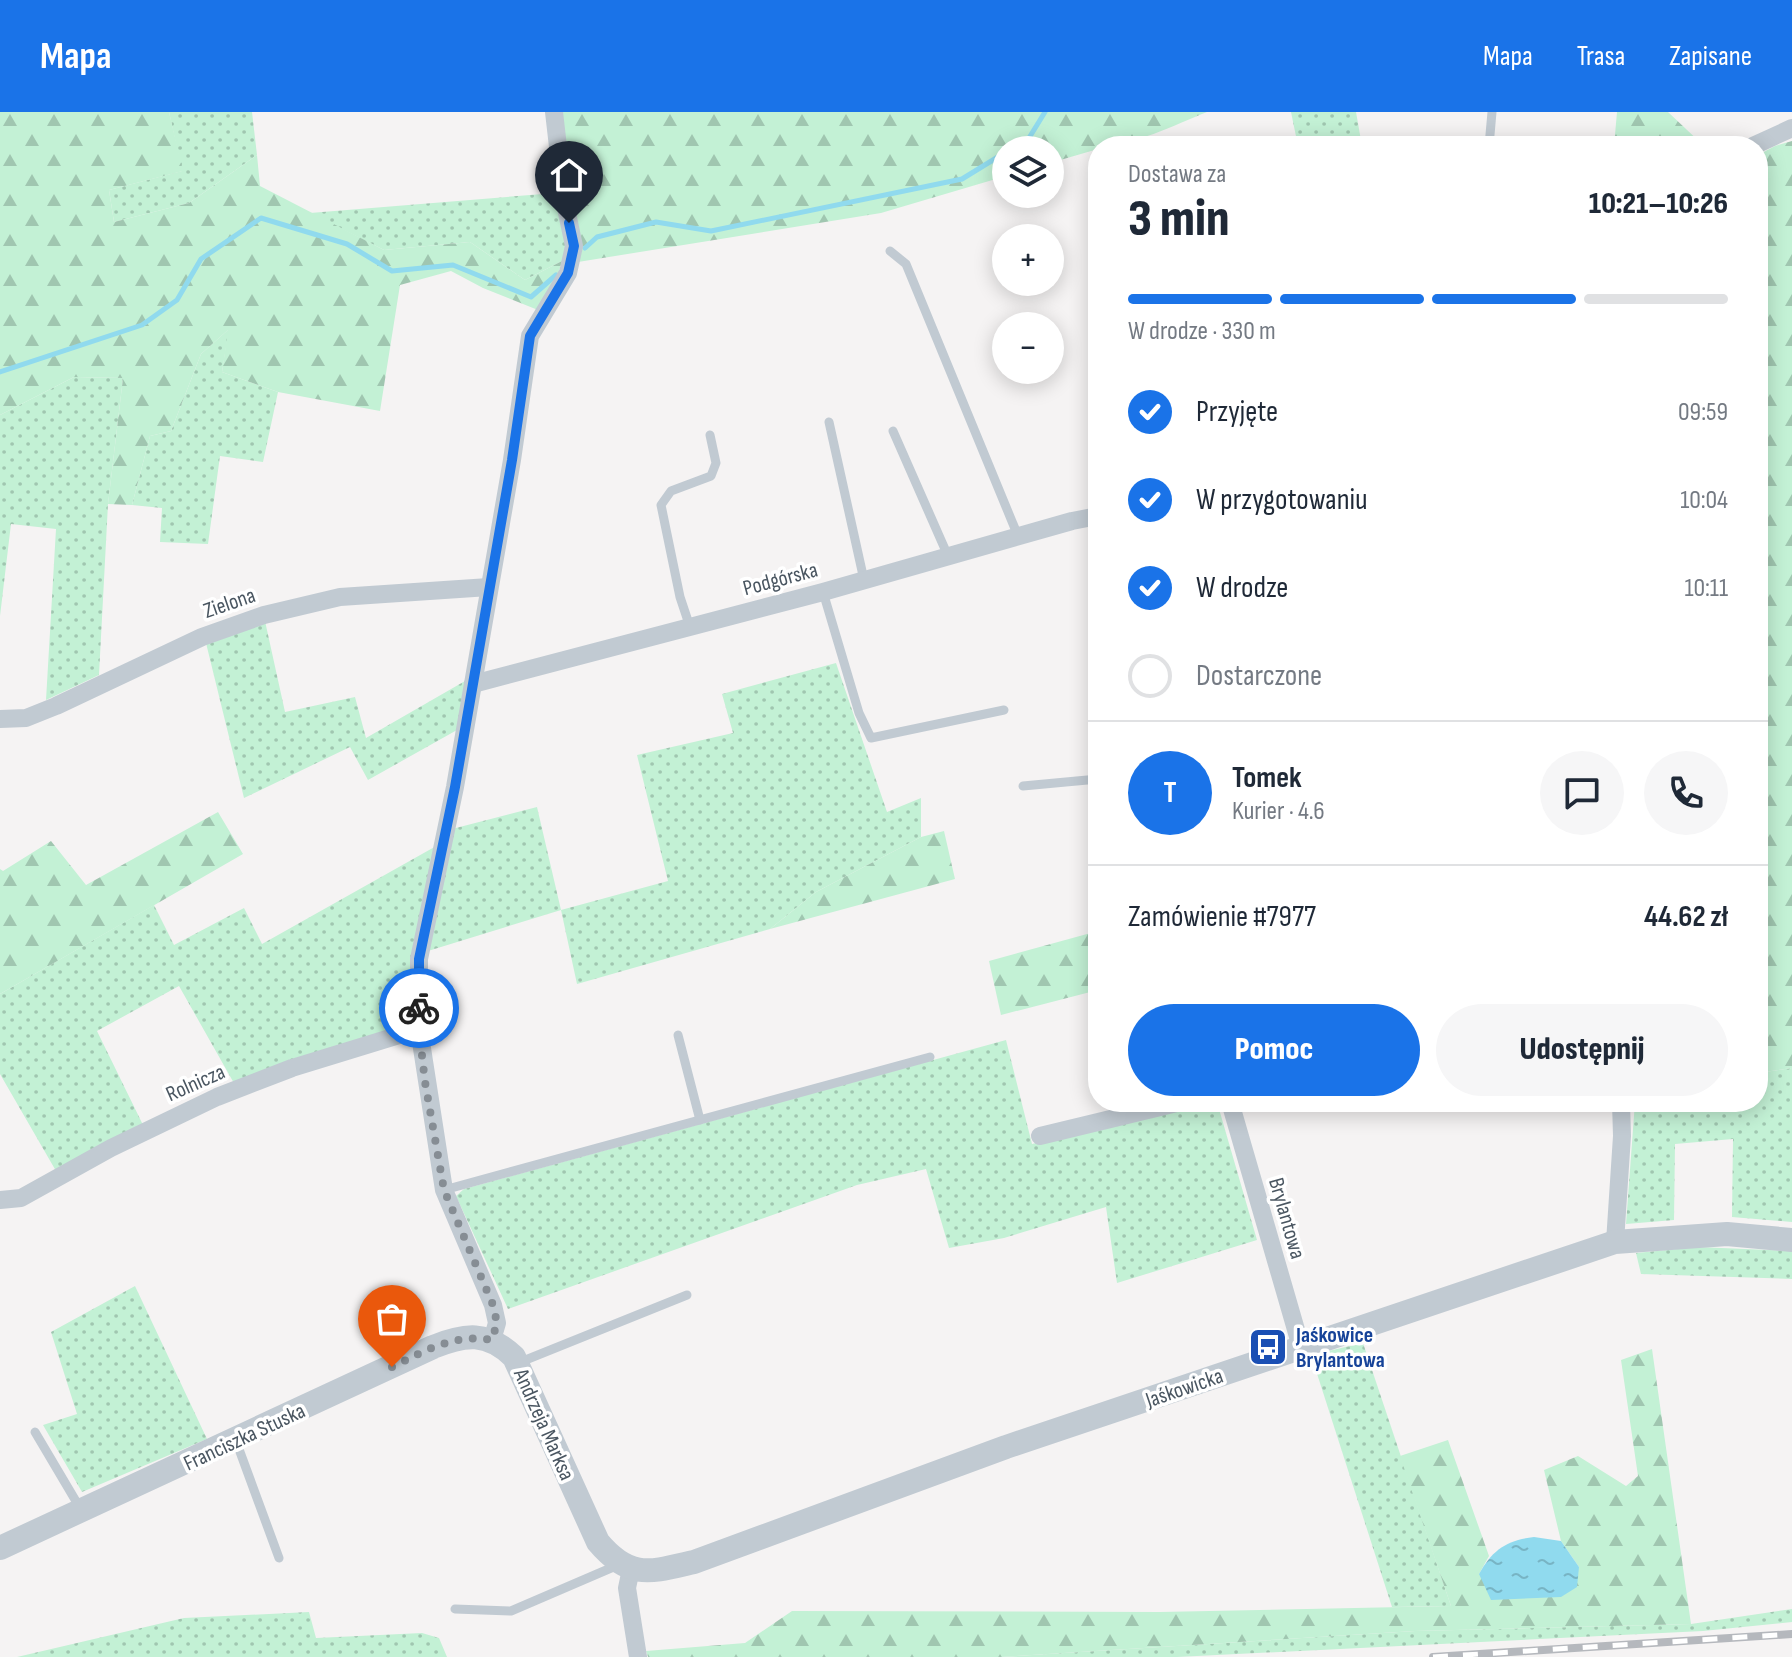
<!DOCTYPE html>
<html lang="pl">
<meta charset="utf-8">
<style>
:root{--surface:#fff;--page:#f6f6f7;--text:#1f2937;--muted:#747a83;--line:#e0e1e3;--accent:#1a73e8}
body{margin:0;font-family:"Sofia Sans Condensed",sans-serif;background:var(--page);color:var(--text);height:100vh;display:flex;flex-direction:column;font-size:30px;white-space:nowrap}
*{box-sizing:border-box;margin:0}
p{font-size:26px;color:var(--muted)}
.icon{flex:none;width:44px;height:44px;fill:none;stroke:currentColor;stroke-width:2;stroke-linecap:round;stroke-linejoin:round}
.map{position:relative;flex:1;overflow:hidden}
.details{position:absolute;left:1088px;top:24px;width:680px;height:976px;display:flex;flex-direction:column;background:var(--surface);border-radius:32px;box-shadow:0 4px 20px #0003}
.details>*{flex:none}
.fabs{position:absolute;left:992px;top:24px;display:grid;gap:16px}
.fabs a{display:grid;place-items:center;width:72px;height:72px;border-radius:50%;background:var(--surface);box-shadow:0 4px 20px #0003;font-size:40px}
.pin{position:absolute;display:grid;place-items:center;width:68px;height:68px;color:#fff;margin:-82px -34px;border-radius:50% 50% 50% 0;rotate:-45deg;box-shadow:0 0 8px #0007}
.pin .icon{rotate:45deg}
.courier{position:absolute;display:grid;place-items:center;width:80px;height:80px;margin:-40px;border:6px solid #1a73e8;border-radius:50%;background:#fff;color:#222;box-shadow:0 2px 10px #0007}
.headline em{font-style:normal;font-weight:800}
.headline div{display:flex;flex-direction:column-reverse}
.headline{display:flex;align-items:center;justify-content:space-between;height:136px;padding:0 40px}
h1{font-size:52px;font-weight:800;line-height:60px}
.bar{display:grid;grid-template-columns:repeat(4,1fr);gap:12px 8px;align-content:center;height:96px;padding:0 40px}
.bar i{height:10px;border-radius:6px;background:var(--line)}
.bar .active{background:var(--accent)}
.bar p{grid-column:span 4}
.line{display:flex;align-items:center;gap:20px;padding:0 40px;border-top:2px solid var(--line)}
.line div{flex:1}
.round{display:grid;place-items:center;flex:none;width:84px;height:84px;border-radius:42px;background:var(--page)}
ol{padding:0 40px;list-style:none}
li{display:flex;align-items:center;gap:24px;height:88px}
li p{margin-inline-start:auto}
li .icon{padding:8px;border-radius:50%;background:var(--accent);color:#fff;stroke-width:4}
li:last-child{color:var(--muted)}
li i{width:44px;height:44px;border:4px solid var(--line);border-radius:50%}
.primary-button{display:flex;gap:16px;margin-top:auto;padding:16px 40px}
.primary-button a{flex:1;height:92px;border-radius:48px;background:var(--accent);color:#fff;font-size:32px;font-weight:800;line-height:92px;text-align:center}
.primary-button a+a{background:var(--page);color:var(--text)}
header{display:flex;align-items:center;gap:48px;box-sizing:border-box;height:112px;padding:0 40px;background:var(--accent);color:#fff}
header strong{font-size:38px}
nav{display:flex;gap:44px;margin-inline-start:auto;font-size:28px}
.map>svg:first-child{display:block}
.grass{fill:url(#grass-dots)}
.forest{fill:url(#forest-firs)}
.water{fill:url(#water-ripples)}
.lines{fill:none;stroke-linecap:round;stroke-linejoin:round}
.stream{stroke:#90daee;stroke-width:5}
.service{stroke:#c1cad2;stroke-width:9}
.minor{stroke:#c1cad2;stroke-width:18}
.tertiary{stroke:#c1cad2;stroke-width:24}
.rail-casing{stroke:#b5b8bd;stroke-width:8}
.rail{stroke:#fff;stroke-width:5;stroke-dasharray:15;stroke-linecap:butt}
.done{stroke:#868d94;stroke-width:8;stroke-dasharray:0 14.4}
.route{stroke:#1a73e8;stroke-width:10}
.labels{text-anchor:middle;stroke-width:7;stroke-linejoin:round;paint-order:stroke}
.street-label{font-size:22px;fill:#4a5661;stroke:#fff}
.transit-label{font-size:22px;font-weight:bold;fill:#164399;stroke:#fff;text-anchor:start}
</style>
<header>
<strong>Mapa</strong>
<nav><a>Mapa</a><a>Trasa</a><a>Zapisane</a></nav>
</header>
<div class="map">
<svg width="1792" height="1545" viewBox="0 0 1792 1545">
<defs>
<pattern id="grass-dots" width="8" height="8" patternUnits="userSpaceOnUse" patternTransform="scale(2)"><rect width="8" height="8" fill="#c3f1d5"/><path d="M2 2h.1M6 6h.1" fill="none" stroke="#a0c6b0" stroke-width="1.8" stroke-linecap="round"/></pattern>
<pattern id="forest-firs" width="22" height="20" patternUnits="userSpaceOnUse" patternTransform="scale(2)"><rect width="22" height="20" fill="#c3f1d5"/><path d="M5 1l3.5 6h-7zM16 11l3.5 6h-7z" fill="#a0c6b0"/></pattern>
<pattern id="water-ripples" width="26" height="14" patternUnits="userSpaceOnUse" patternTransform="scale(2)"><rect width="26" height="14" fill="#90daee"/><path d="M2 4q2-2 4 0t4 0M15 11q2-2 4 0t4 0" fill="none" stroke="#78b4c4"/></pattern>
</defs>
<rect width="100%" height="100%" fill="#f5f3f3"/>
<g class="grass">
<polygon points="169,0 252,0 257,43 189,91 114,110 109,78 182,59"/>
<polygon points="1291,0 1356,0 1362,34 1298,34"/>
<polygon points="555,81 566,136 562,149 525,168 470,130 384,138 310,101"/>
<polygon points="229,217 222,260 278,280 263,350 220,344 208,432 160,430 162,396 132,393 150,324 171,319 201,242"/>
<polygon points="74,265 123,266 108,392 99,563 46,588 56,417 11,412 0,504 0,303"/>
<polygon points="265,509 285,600 355,585 366,626 465,569 457,618 368,668 350,635 244,686 206,531"/>
<polygon points="836,551 887,700 921,686 921,725 816,780 770,817 577,872 561,798 428,839 452,717 537,695 561,798 668,769 637,643 733,621 722,582"/>
<polygon points="438,733 412,911 235,973 179,874 97,919 143,1013 56,1059 0,962 0,882 154,793 174,833 244,796 262,832"/>
<polygon points="1006,928 1032,1032 1201,990 1217,990 1257,1128 1117,1171 1106,1095 1004,1126 949,1136 926,1057 857,1073 508,1197 456,1084 464,1077"/>
<polygon points="1792,956 1792,1110 1732,1105 1733,1027 1675,1032 1674,1108 1626,1112 1635,990 1758,990 1758,961"/>
<polygon points="1698,1135 1792,1139 1792,1167 1641,1162 1636,1141"/>
<polygon points="135,1174 207,1327 82,1380 43,1313 77,1302 51,1220"/>
<polygon points="1363,1231 1451,1494 1392,1495 1311,1243"/>
<polygon points="1792,1497 1792,1510 1703,1519 1177,1545 1001,1545 1415,1519 1691,1512"/>
<polygon points="309,1500 316,1526 422,1521 439,1526 447,1545 17,1545 184,1506"/>
</g>
<g class="forest">
<polygon points="0,0 169,0 183,59 109,78 114,110 189,91 257,43 260,74 384,138 470,130 525,168 562,149 558,163 538,198 483,176 451,159 400,173 380,299 278,280 222,260 228,218 201,242 171,319 150,324 132,393 108,392 123,266 74,265 0,303"/>
<path d="M555 0H1207C1174 13 1134 34 1098 34V37L1050 51V38H1006V64L881 101 578 150Z"/>
<polygon points="1617,0 1668,0 1704,34 1614,34"/>
<polygon points="1792,29 1792,956 1758,961 1758,43 1775,34"/>
<polygon points="218,700 243,742 0,882 0,757 3,759 51,729 86,773"/>
<polygon points="944,719 955,767 770,817 816,780 921,725"/>
<polygon points="1098,819 1098,878 1001,903 989,849"/>
<polygon points="1652,1237 1691,1512 1415,1519 1001,1545 648,1545 646,1539 745,1531 792,1499 1160,1500 1451,1494 1400,1344 1448,1328 1489,1444 1479,1462 1579,1455 1561,1429 1544,1358 1578,1344 1626,1374 1638,1364 1621,1248"/>
</g>
<path class="water" d="M1534 1425 1561 1429 1579 1455 1577 1475 1561 1485 1491 1488 1479 1462C1492 1438 1507 1428 1534 1425Z"/>
<g class="lines">
<g class="stream">
<polyline points="1010,38 1029,26 1045,0"/>
<polyline points="585,136 597,125 656,110 711,119 962,67 1006,40"/>
<polyline points="0,260 142,213 177,188 201,147 261,106 347,132 392,159 453,153 531,185 556,163"/>
</g>
<g class="service">
<polyline points="1489,34 1492,0"/>
<polyline points="890,139 906,152 1018,424"/>
<polyline points="829,310 864,468"/>
<polyline points="893,319 948,444"/>
<polyline points="823,480 859,601 871,626 1004,598"/>
<polyline points="690,515 680,485 661,393 671,379 711,364 716,351 710,323"/>
<polyline points="1023,674 1098,667"/>
<polyline points="678,923 700,1008"/>
<polyline points="444,1078 930,945"/>
<polyline points="518,1251 687,1183"/>
<polyline points="35,1320 80,1396"/>
<polyline points="236,1329 279,1446"/>
<polyline points="455,1497 511,1499 618,1453"/>
</g>
<g class="minor">
<polyline points="1753,34 1792,16"/>
<polyline points="473,572 823,480 1072,409 1098,404"/>
<polyline points="0,607 26,606 56,594 202,525 264,503 340,485 489,475"/>
<polyline points="1230,990 1301,1235"/>
<polyline points="1040,1024 1181,990"/>
<polyline points="0,1088 21,1086 111,1036 217,985 292,956 419,917"/>
<polyline points="1615,1130 1622,1024 1621,990"/>
<polyline points="492,1228 497,1211 493,1193 444,1078 419,917 419,847 455,675 512,348 530,224 568,161 574,134 564,87 554,0"/>
<polyline points="631,1457 627,1476 638,1545"/>
</g>
<path class="tertiary" d="M0 1436 433 1235C465 1222 487 1219 514 1245L598 1430C630 1468 650 1460 694 1450L1006 1335 1615 1130 1727 1122 1792 1128"/>
<g class="rail-casing">
<polyline id="rail" points="1433,1545 1792,1522"/>
</g>
<use href="#rail" class="rail"/>
</g>
<g class="lines">
<path class="done" d="M392 1255C425 1239 454 1221 492 1228L497 1211 493 1193 444 1078 425 970 419 917V896"/>
<polyline class="route" points="419,896 419,847 455,675 512,348 530,224 568,161 574,134 569,111"/>
</g>
<defs>
<g id="bus-square" transform="scale(2)"><rect x="-9" y="-9" width="18" height="18" rx="4" fill="#1a4fb4" stroke="#fff"/><path d="M-5-6H5V4H4V6H2V4H-2V6H-4V4H-5ZM-3.5-4V0h7V-4ZM-3.5 1.2v1.5H-2V1.2ZM2 1.2v1.5H3.5V1.2Z" fill="#fff"/></g>
</defs>
<g fill-rule="evenodd">
<use href="#bus-square" x="1268" y="1235"/>
</g>
<g class="labels">
<g class="street-label">
<text transform="translate(780 466) rotate(-15)" y="8">Podgórska</text>
<text transform="translate(229 490) rotate(-19)" y="8">Zielona</text>
<text transform="translate(195 970) rotate(-24)" y="8">Rolnicza</text>
<text transform="translate(1288 1106) rotate(74)" y="8">Brylantowa</text>
<text transform="translate(1184 1275) rotate(-19)" y="8">Jaśkowicka</text>
<text transform="translate(545 1312) rotate(66)" y="8">Andrzeja Marksa</text>
<text transform="translate(244 1324) rotate(-25)" y="8">Franciszka Stuska</text>
</g>
<g class="transit-label">
<text x="1296" y="1230">Jaśkowice<tspan x="1296" dy="25">Brylantowa</tspan></text>
</g>
</g>
</svg>
<div class="fabs">
<a><svg class="icon" aria-label="layers" viewBox="0 0 24 24"><path d="M12 4l9 5-9 5-9-5zM3 14l9 5 9-5"/></svg></a>
<a>+</a>
<a>−</a>
</div>
<div class="pin" style="left:392px;top:1255px;background:#ea580c"><svg class="icon" aria-label="bag" viewBox="0 0 24 24"><path d="M5 8h14l-1 12H6zM9 8a3 3 0 0 1 6 0"/></svg></div>
<div class="pin" style="left:569px;top:111px;background:#1f2937"><svg class="icon" aria-label="home" viewBox="0 0 24 24"><path d="M3 11l9-7 9 7M6 9v11h12V9"/></svg></div>
<div class="courier" style="left:419px;top:896px"><svg class="icon" aria-label="bike" viewBox="0 0 24 24"><circle cx="6" cy="16" r="4"/><circle cx="18" cy="16" r="4"/><path d="M6 16l4-8h5l3 8M10 8l3 8H6M13 5h3"/></svg></div>
<section class="details">
<div class="headline"><div><h1>3 min</h1><p>Dostawa za</p></div><em>10:21–10:26</em></div>
<div class="bar"><i class="active"></i><i class="active"></i><i class="active"></i><i></i><p>W drodze · 330 m</p></div>
<ol>
<li><svg class="icon" aria-label="check" viewBox="0 0 24 24"><path d="M5 12l5 5 9-10"/></svg>Przyjęte<p>09:59</p></li>
<li><svg class="icon" aria-label="check" viewBox="0 0 24 24"><path d="M5 12l5 5 9-10"/></svg>W przygotowaniu<p>10:04</p></li>
<li><svg class="icon" aria-label="check" viewBox="0 0 24 24"><path d="M5 12l5 5 9-10"/></svg>W drodze<p>10:11</p></li>
<li><i></i>Dostarczone</li>
</ol>
<div class="line" style="height:144px"><b class="round" style="background:var(--accent);color:#fff">T</b><div><b>Tomek</b><p>Kurier · 4.6</p></div><a class="round"><svg class="icon" aria-label="chat" viewBox="0 0 24 24"><path d="M4 5h16v11H9l-5 4z"/></svg></a><a class="round"><svg class="icon" aria-label="phone" viewBox="0 0 24 24"><path d="M5 4h4l2 5-3 2q2 4 5 5l2-3 5 2v4C11 20 4 13 5 4z"/></svg></a></div>
<div class="line" style="height:104px"><div>Zamówienie #7977</div><b>44.62 zł</b></div>
<div class="primary-button"><a>Pomoc</a><a>Udostępnij</a></div>
</section>
</div>
